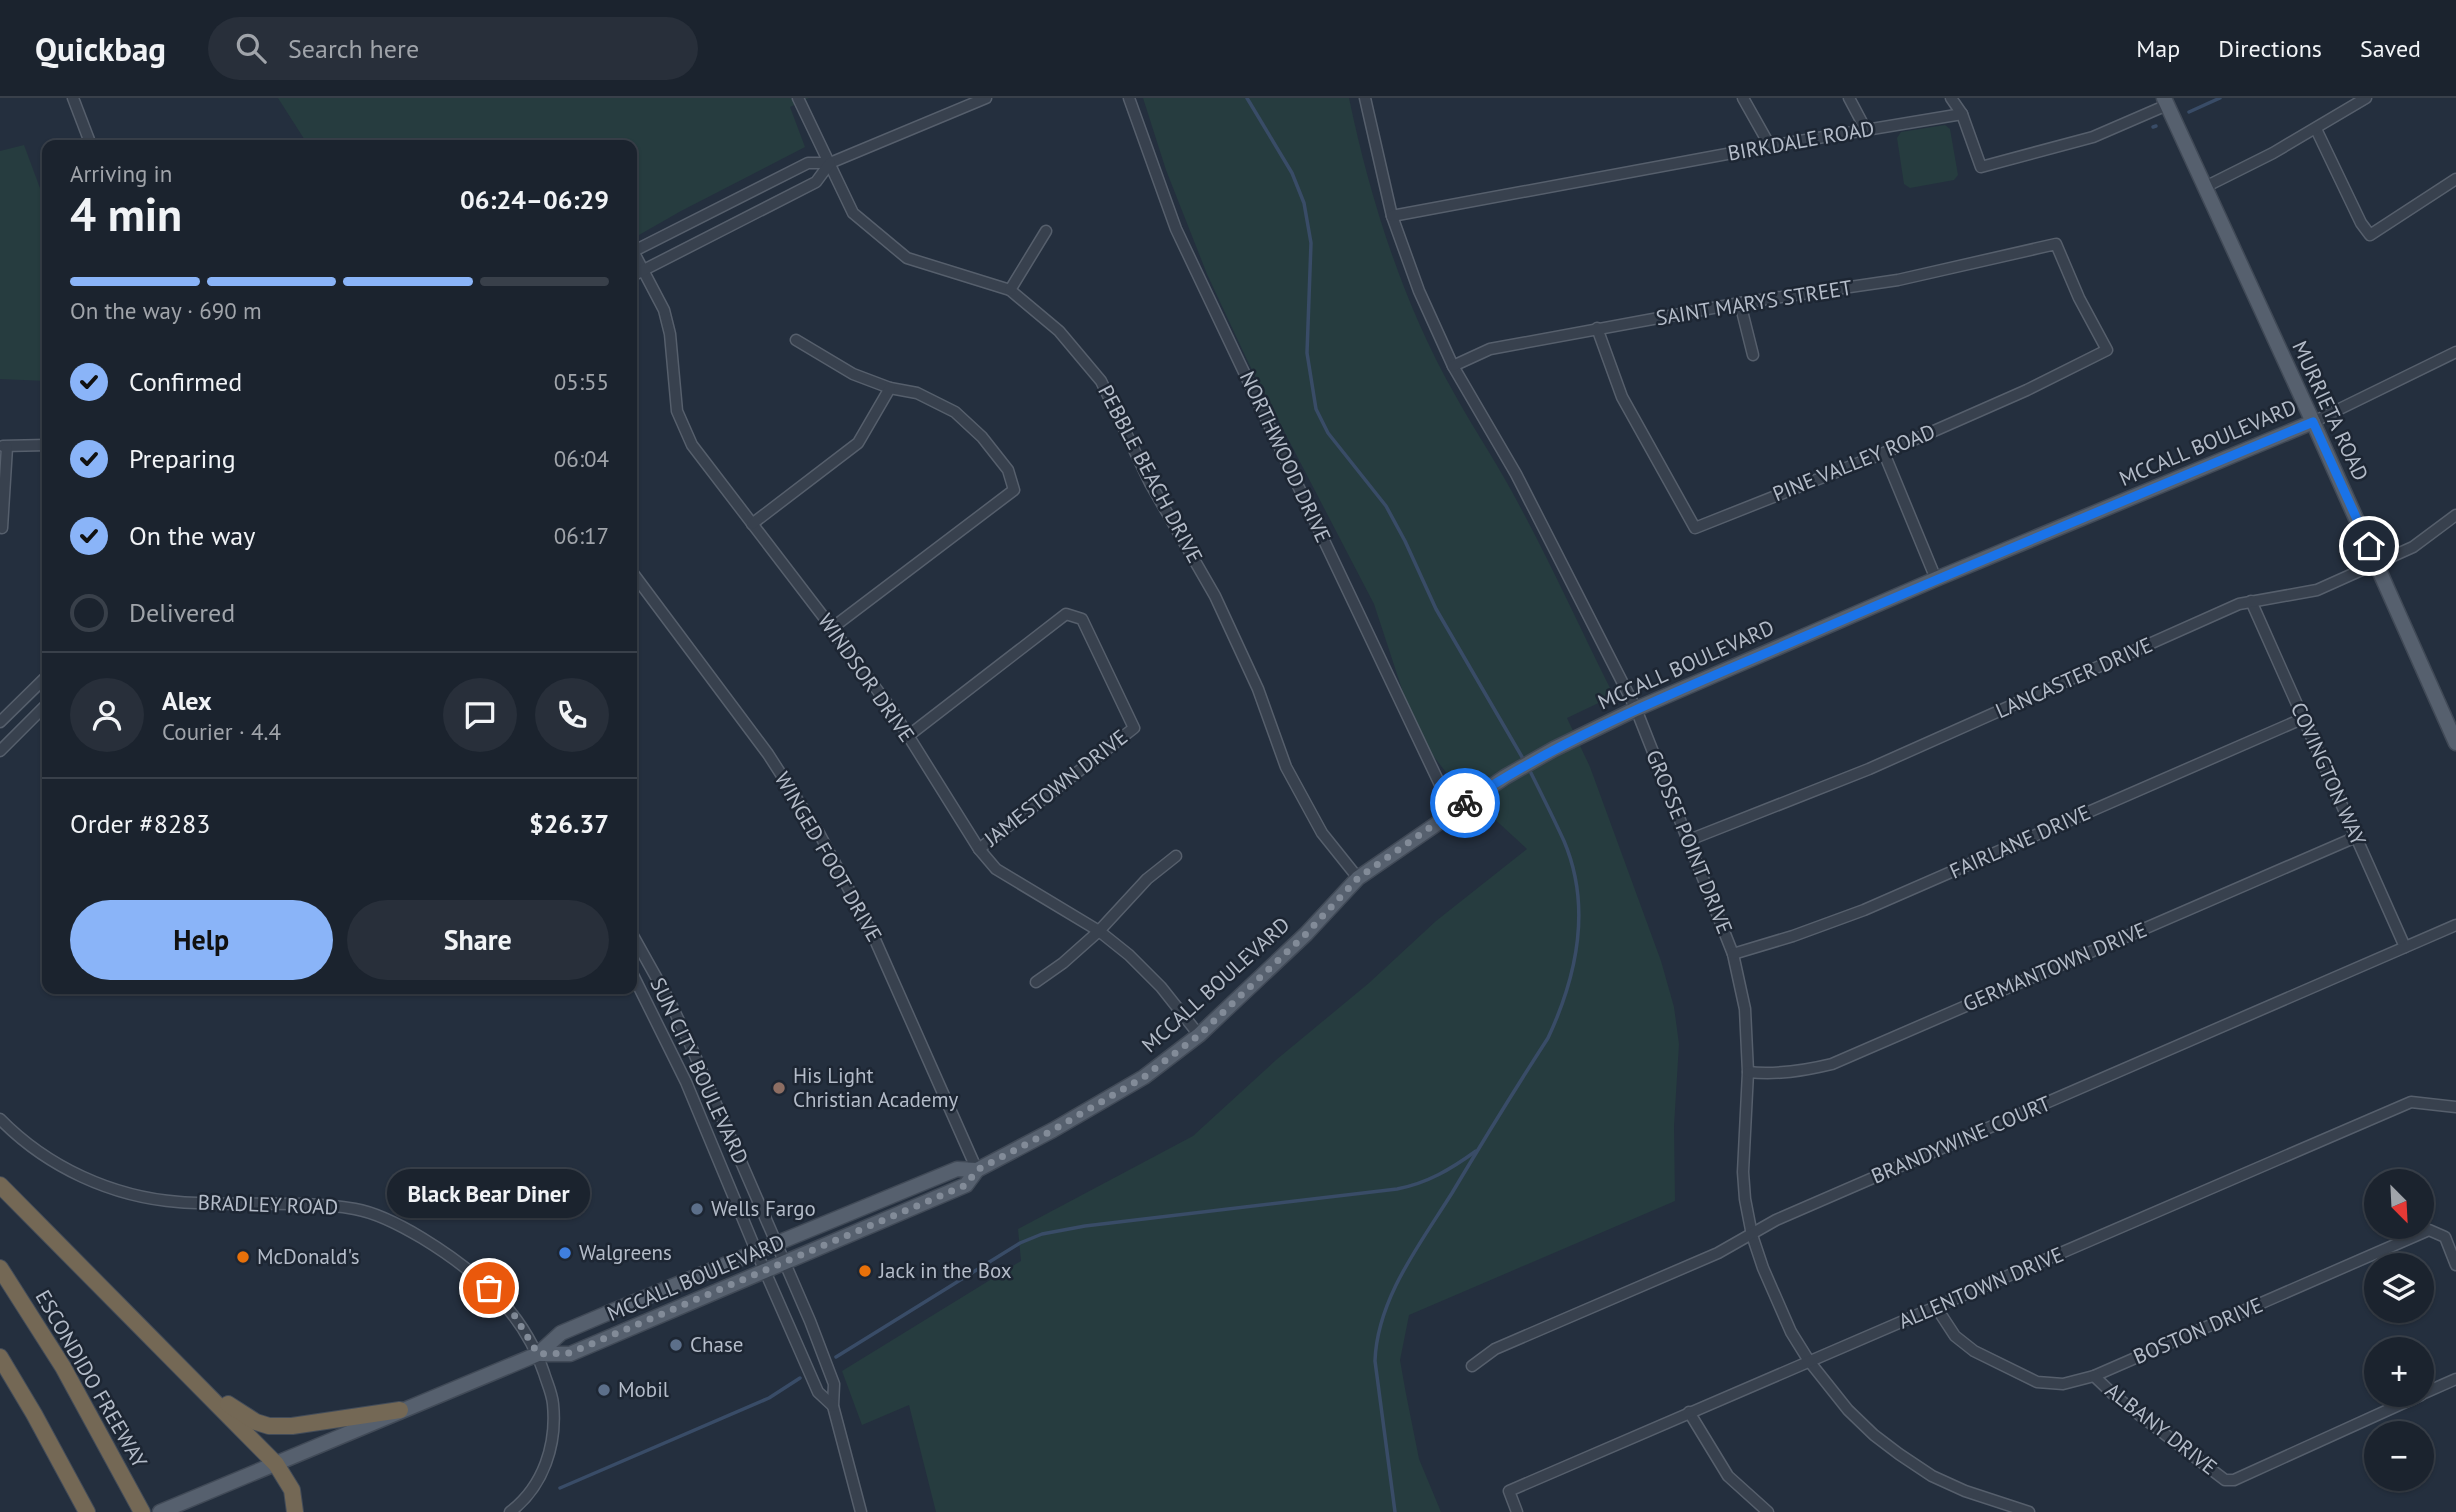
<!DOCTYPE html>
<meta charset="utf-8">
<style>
:root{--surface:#1b232e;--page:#282f3a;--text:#f1f3f6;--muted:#a0a4aa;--line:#39404a;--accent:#8ab4f8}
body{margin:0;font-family:"PT Sans",sans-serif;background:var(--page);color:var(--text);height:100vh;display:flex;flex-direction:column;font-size:26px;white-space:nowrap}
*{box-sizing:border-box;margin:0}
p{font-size:23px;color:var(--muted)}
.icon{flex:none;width:38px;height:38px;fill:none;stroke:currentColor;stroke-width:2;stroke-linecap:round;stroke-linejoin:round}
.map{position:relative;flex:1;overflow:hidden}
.drawer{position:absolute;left:42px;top:42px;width:595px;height:854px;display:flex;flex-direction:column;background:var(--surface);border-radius:14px;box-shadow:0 2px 5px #0004,0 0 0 2px var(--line)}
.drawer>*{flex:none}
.needle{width:46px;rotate:156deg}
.tools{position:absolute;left:2364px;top:1071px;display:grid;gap:14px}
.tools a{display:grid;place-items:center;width:70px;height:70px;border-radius:50%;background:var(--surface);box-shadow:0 2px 5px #0004,0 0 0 2px var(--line);font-size:35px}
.pin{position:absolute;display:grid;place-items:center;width:60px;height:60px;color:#fff;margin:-30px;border:4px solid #fff;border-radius:50%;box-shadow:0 2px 7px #0007}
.courier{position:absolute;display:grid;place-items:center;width:70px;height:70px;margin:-35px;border:5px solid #1a73e8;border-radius:50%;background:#fff;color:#222;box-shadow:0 2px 9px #0007}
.bubble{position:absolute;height:49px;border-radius:24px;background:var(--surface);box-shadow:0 2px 5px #0004,0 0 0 2px var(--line);font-size:23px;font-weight:800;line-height:49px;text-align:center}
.overview em{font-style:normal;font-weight:800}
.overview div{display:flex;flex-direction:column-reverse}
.overview{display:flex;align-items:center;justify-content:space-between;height:119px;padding:0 28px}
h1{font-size:46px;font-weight:800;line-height:52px}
.bar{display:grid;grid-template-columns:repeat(4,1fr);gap:10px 7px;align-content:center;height:84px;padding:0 28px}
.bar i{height:9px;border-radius:5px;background:var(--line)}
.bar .current{background:var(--accent)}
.bar p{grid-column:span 4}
.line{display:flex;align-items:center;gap:18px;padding:0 28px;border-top:2px solid var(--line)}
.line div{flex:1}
.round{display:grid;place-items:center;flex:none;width:74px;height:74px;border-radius:37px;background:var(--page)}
ol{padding:0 28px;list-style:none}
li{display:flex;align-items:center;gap:21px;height:77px}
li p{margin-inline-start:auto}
li .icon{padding:7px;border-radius:50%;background:var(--accent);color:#111;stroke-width:4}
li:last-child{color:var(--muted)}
li i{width:38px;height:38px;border:4px solid var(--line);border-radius:50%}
.action{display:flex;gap:14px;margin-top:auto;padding:14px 28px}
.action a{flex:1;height:80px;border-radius:42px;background:var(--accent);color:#111;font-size:28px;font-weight:800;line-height:80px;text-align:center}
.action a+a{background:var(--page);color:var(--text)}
header{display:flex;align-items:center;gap:42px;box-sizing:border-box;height:98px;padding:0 35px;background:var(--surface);border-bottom:2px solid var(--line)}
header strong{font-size:33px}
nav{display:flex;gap:38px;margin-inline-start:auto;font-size:24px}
.search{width:490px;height:63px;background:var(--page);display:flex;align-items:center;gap:18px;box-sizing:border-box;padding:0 24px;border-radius:38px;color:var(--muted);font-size:26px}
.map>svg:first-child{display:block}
.green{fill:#263c3f}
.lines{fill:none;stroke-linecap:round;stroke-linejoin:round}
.stream{stroke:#394c67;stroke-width:3.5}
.minor-casing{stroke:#565f6c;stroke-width:13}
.major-casing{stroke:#414a57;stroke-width:17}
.highway-casing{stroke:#434c59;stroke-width:18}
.minor{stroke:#38414e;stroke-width:10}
.major{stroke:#56606e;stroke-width:14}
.highway{stroke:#746855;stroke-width:16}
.done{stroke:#828b98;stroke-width:7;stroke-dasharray:0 12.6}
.route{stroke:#1a73e8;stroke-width:9}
.education-dot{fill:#8d6e63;stroke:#1d2633;stroke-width:2.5}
.service-dot{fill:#5c6f8a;stroke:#1d2633;stroke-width:2.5}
.shop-dot{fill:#3f7fe0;stroke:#1d2633;stroke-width:2.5}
.food-dot{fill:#e8710a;stroke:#1d2633;stroke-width:2.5}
.labels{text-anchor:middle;stroke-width:5;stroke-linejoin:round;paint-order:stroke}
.street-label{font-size:21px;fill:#b4bcc9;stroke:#1d2633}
.poi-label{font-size:21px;fill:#b4bcc9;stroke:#1d2633;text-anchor:start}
</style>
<header>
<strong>Quickbag</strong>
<div class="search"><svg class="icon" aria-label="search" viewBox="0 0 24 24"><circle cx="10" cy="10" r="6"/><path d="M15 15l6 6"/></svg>Search here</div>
<nav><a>Map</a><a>Directions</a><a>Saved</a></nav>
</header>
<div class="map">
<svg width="2456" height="1414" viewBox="0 0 2456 1414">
<rect width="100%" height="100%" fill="#242f3e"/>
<g class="green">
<polygon points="278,0 809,0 790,9 805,49 681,113 632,141 632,47 308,47"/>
<path d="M1143 0H1349C1370 101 1403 205 1454 295 1472 328 1493 359 1511 392 1547 457 1578 526 1611 592L1609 600 1567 620 1590 669 1661 863 1674 909 1679 946 1674 1028 1675 1103 1409 1217 1400 1262 1406 1296 1419 1361 1441 1414H936L909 1307 862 1327 842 1273 1021 1163 1018 1131 1193 1038 1276 962 1369 885 1436 823 1527 751 1452 682 1417 637 1374 506 1249 266 1207 176 1166 72Z"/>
<polygon points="1945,27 1950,31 1958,77 1954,82 1910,90 1904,86 1897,40 1901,34"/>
<polygon points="24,47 47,109 47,283 0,281 0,53"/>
</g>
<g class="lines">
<g class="stream">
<polyline points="1247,0 1292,75 1304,105 1311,145 1307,255 1316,311 1328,335 1386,408 1405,443 1436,511 1525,664"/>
<polyline points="2189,14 2220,0"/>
<polyline points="2153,29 2156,28"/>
<path d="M836 1259 1020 1145 1042 1136 1085 1128 1397 1091C1428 1085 1451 1071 1476 1053"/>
<polyline points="560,1390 769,1300 800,1280"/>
<path d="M1395 1414 1375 1263C1377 1201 1420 1146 1452 1095 1483 1043 1515 991 1548 940 1577 878 1592 809 1564 743 1553 719 1541 695 1529 671"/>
</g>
<g class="minor-casing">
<g id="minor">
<polyline points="73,0 91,47"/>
<polyline points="798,0 853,115 907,160 1010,192 1059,233 1101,283 1150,385 1215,498 1258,591 1286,669 1322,735 1358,780"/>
<polyline points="1129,0 1176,131 1453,714"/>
<polyline points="1365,0 1392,118 1419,193 1453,268 1516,376 1636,611 1733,856 1745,911 1748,974 1743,1074 1745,1101 1752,1137 1763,1170 1791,1234 1809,1263 1848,1312 1874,1337 1899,1356 1932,1378 1965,1393 2029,1414"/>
<polyline points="1743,0 1770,48"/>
<polyline points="1849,0 1866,32"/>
<polyline points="1951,0 1962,16"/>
<polyline points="2316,31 2361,125 2370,137 2456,81"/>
<polyline points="2205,89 2273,55 2366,0"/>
<polyline points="1392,118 1770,48 1962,16 1981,69 2093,39 2167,7"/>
<polyline points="633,153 664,212 670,236 677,313 692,347 832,530 894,615 979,751 996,771 1099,833 1129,857 1161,889 1199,937"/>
<polyline points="632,154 808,65 830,65 986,0"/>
<polyline points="632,178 816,84 830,65"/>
<polyline points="1010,192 1046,133"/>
<polyline points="1740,205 1753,257"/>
<polyline points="796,242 853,276 890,290 917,295 955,314 982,339 1008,372 1014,392 832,530"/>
<polyline points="1453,268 1490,251 1740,205 1898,182 2056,146 2079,200 2107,252 2027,292 1884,355 1695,430 1622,299 1597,230"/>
<polyline points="2313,324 2456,254"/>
<polyline points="3,348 47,347"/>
<polyline points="1884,355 1936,481"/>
<polyline points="752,426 858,345 890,290"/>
<polyline points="2,430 7,349"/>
<polyline points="632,474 768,656 820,737 872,835 977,1072"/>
<polyline points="2251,503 2405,849"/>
<polyline points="0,624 47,578"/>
<polyline points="908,638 1066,516 1082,521 1134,630 979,751"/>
<polyline points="0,653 47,606"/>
<polyline points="1689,742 1869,671 2239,506 2317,492 2413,449 2456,417"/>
<polyline points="632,836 670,904 690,946 810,1223 834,1286 833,1308 861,1414"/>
<polyline points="1733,856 1793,838 1864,812 2304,620"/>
<polyline points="632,875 686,984 757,1155 818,1294 833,1308"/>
<polyline points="1036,884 1063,865 1099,833 1147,781 1176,758"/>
<path d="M1748 974C1777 977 1803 973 1832 966L2356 739"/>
<path d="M0 1021C47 1069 112 1099 179 1104 237 1109 297 1101 355 1111 378 1115 402 1128 422 1140 476 1173 524 1214 544 1275 547 1285 552 1295 553 1306 557 1346 544 1388 510 1414"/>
<polyline points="1936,1209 1955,1238 1974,1253 2037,1284 2063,1286 2094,1278 2429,1132 2445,1139 2456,1167"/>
<polyline points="1472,1268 1495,1251 1718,1155 1776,1122 2456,827"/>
<polyline points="2094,1278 2116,1299 2225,1382 2234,1382 2421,1297"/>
<polyline points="2422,1296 2456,1281"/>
<polyline points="1689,1314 1728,1378 1768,1414"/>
<polyline points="1517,1414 1509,1393 2411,1004 2456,1009"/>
</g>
</g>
<g class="major-casing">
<g id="major">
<polyline points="2164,0 2313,324 2456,645"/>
<polyline points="538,1256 570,1256 966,1087 977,1072 1053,1032 1144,979 1199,937 1306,836 1358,780 1505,679 1554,651 1636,611 1936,481 2313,324"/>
<polyline points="160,1414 538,1256 561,1235 615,1212 957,1071 977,1072"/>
</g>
</g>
<g class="highway-casing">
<g id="highway">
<polyline points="0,1087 276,1366 292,1392 295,1414"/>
<polyline points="0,1170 63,1269 142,1414"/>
<polyline points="0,1259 34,1316 87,1414"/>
<polyline points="228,1306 256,1324 269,1328 292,1328 400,1312"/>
</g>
</g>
<use href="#minor" class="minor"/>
<use href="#major" class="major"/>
<use href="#highway" class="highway"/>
</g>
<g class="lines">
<polyline class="done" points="489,1190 513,1215 538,1256 570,1255 966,1087 977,1072 1053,1032 1144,979 1158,968 1199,937 1306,836 1358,780 1465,705"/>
<path class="route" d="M1465 705C1569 635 1686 590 1801 540 1971 466 2142 395 2313 324L2369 448"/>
</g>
<circle class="education-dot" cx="779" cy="990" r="7"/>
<g class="service-dot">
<circle cx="697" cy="1111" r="7"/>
<circle cx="676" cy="1247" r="7"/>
<circle cx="604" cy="1292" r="7"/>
</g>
<circle class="shop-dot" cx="565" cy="1155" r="7"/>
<g class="food-dot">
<circle cx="243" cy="1159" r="7"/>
<circle cx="865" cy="1173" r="7"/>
</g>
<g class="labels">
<g class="street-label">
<text transform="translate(1801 43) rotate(-10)" y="7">BIRKDALE ROAD</text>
<text transform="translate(1754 205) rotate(-9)" y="7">SAINT MARYS STREET</text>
<text transform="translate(2330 313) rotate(65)" y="7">MURRIETA ROAD</text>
<text transform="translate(2208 345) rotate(-23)" y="7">MCCALL BOULEVARD</text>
<text transform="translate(1285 359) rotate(65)" y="7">NORTHWOOD DRIVE</text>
<text transform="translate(1854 365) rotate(-22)" y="7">PINE VALLEY ROAD</text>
<text transform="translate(1150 376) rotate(62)" y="7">PEBBLE BEACH DRIVE</text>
<text transform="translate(1686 567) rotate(-24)" y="7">MCCALL BOULEVARD</text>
<text transform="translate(866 580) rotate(55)" y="7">WINDSOR DRIVE</text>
<text transform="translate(2074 580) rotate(-24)" y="7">LANCASTER DRIVE</text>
<text transform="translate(2328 676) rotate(66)" y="7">COVINGTON WAY</text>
<text transform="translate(1056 690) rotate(-38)" y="7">JAMESTOWN DRIVE</text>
<text transform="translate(1689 744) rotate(68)" y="7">GROSSE POINT DRIVE</text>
<text transform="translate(2020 744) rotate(-24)" y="7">FAIRLANE DRIVE</text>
<text transform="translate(828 759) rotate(60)" y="7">WINGED FOOT DRIVE</text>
<text transform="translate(2055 869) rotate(-23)" y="7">GERMANTOWN DRIVE</text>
<text transform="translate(1216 887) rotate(-42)" y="7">MCCALL BOULEVARD</text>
<text transform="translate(699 973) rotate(65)" y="7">SUN CITY BOULEVARD</text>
<text transform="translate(1961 1042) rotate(-23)" y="7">BRANDYWINE COURT</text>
<text transform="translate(268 1107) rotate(2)" y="7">BRADLEY ROAD</text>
<text transform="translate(696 1180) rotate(-23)" y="7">MCCALL BOULEVARD</text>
<text transform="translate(1981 1190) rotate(-23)" y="7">ALLENTOWN DRIVE</text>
<text transform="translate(2198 1233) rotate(-23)" y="7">BOSTON DRIVE</text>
<text transform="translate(91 1281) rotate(60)" y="7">ESCONDIDO FREEWAY</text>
<text transform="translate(2161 1331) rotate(38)" y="7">ALBANY DRIVE</text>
</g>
<g class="poi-label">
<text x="793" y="985">His Light<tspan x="793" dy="24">Christian Academy</tspan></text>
<text x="711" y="1118">Wells Fargo</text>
<text x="579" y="1162">Walgreens</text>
<text x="257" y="1166">McDonald's</text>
<text x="879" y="1180">Jack in the Box</text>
<text x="690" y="1254">Chase</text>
<text x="618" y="1299">Mobil</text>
</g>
</g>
</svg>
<div class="tools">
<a><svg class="needle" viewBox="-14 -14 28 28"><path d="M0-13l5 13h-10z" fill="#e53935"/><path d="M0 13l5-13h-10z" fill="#a0a4aa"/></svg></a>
<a><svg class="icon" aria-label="layers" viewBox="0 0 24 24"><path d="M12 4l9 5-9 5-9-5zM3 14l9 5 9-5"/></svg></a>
<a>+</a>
<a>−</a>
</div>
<div class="pin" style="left:489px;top:1190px;background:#ea580c"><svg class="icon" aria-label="bag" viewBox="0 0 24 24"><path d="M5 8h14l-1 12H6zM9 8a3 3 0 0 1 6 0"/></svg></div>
<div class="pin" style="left:2369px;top:448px;background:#1f2937"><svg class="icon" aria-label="home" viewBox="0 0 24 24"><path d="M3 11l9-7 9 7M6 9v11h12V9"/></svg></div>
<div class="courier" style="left:1465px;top:705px"><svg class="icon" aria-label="bike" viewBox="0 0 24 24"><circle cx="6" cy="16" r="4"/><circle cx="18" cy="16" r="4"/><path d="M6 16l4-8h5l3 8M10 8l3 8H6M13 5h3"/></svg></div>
<div class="bubble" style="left:387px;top:1071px;width:203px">Black Bear Diner</div>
<section class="drawer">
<div class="overview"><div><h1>4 min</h1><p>Arriving in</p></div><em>06:24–06:29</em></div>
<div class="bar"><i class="current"></i><i class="current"></i><i class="current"></i><i></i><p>On the way · 690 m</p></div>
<ol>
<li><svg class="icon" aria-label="check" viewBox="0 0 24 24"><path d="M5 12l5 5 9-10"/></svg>Confirmed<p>05:55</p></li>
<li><svg class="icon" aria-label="check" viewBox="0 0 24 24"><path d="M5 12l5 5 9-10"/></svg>Preparing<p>06:04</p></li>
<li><svg class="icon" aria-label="check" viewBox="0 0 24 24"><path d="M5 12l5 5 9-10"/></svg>On the way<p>06:17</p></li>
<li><i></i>Delivered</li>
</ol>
<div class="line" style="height:126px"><a class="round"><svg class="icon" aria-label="person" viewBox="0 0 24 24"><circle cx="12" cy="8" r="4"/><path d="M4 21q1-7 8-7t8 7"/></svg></a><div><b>Alex</b><p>Courier · 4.4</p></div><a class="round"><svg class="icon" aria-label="chat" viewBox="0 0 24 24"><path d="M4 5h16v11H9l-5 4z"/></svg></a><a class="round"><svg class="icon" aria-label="phone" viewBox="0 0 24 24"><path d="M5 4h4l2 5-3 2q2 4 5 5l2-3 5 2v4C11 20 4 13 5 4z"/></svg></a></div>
<div class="line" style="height:91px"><div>Order #8283</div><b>$26.37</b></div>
<div class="action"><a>Help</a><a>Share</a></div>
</section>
</div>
